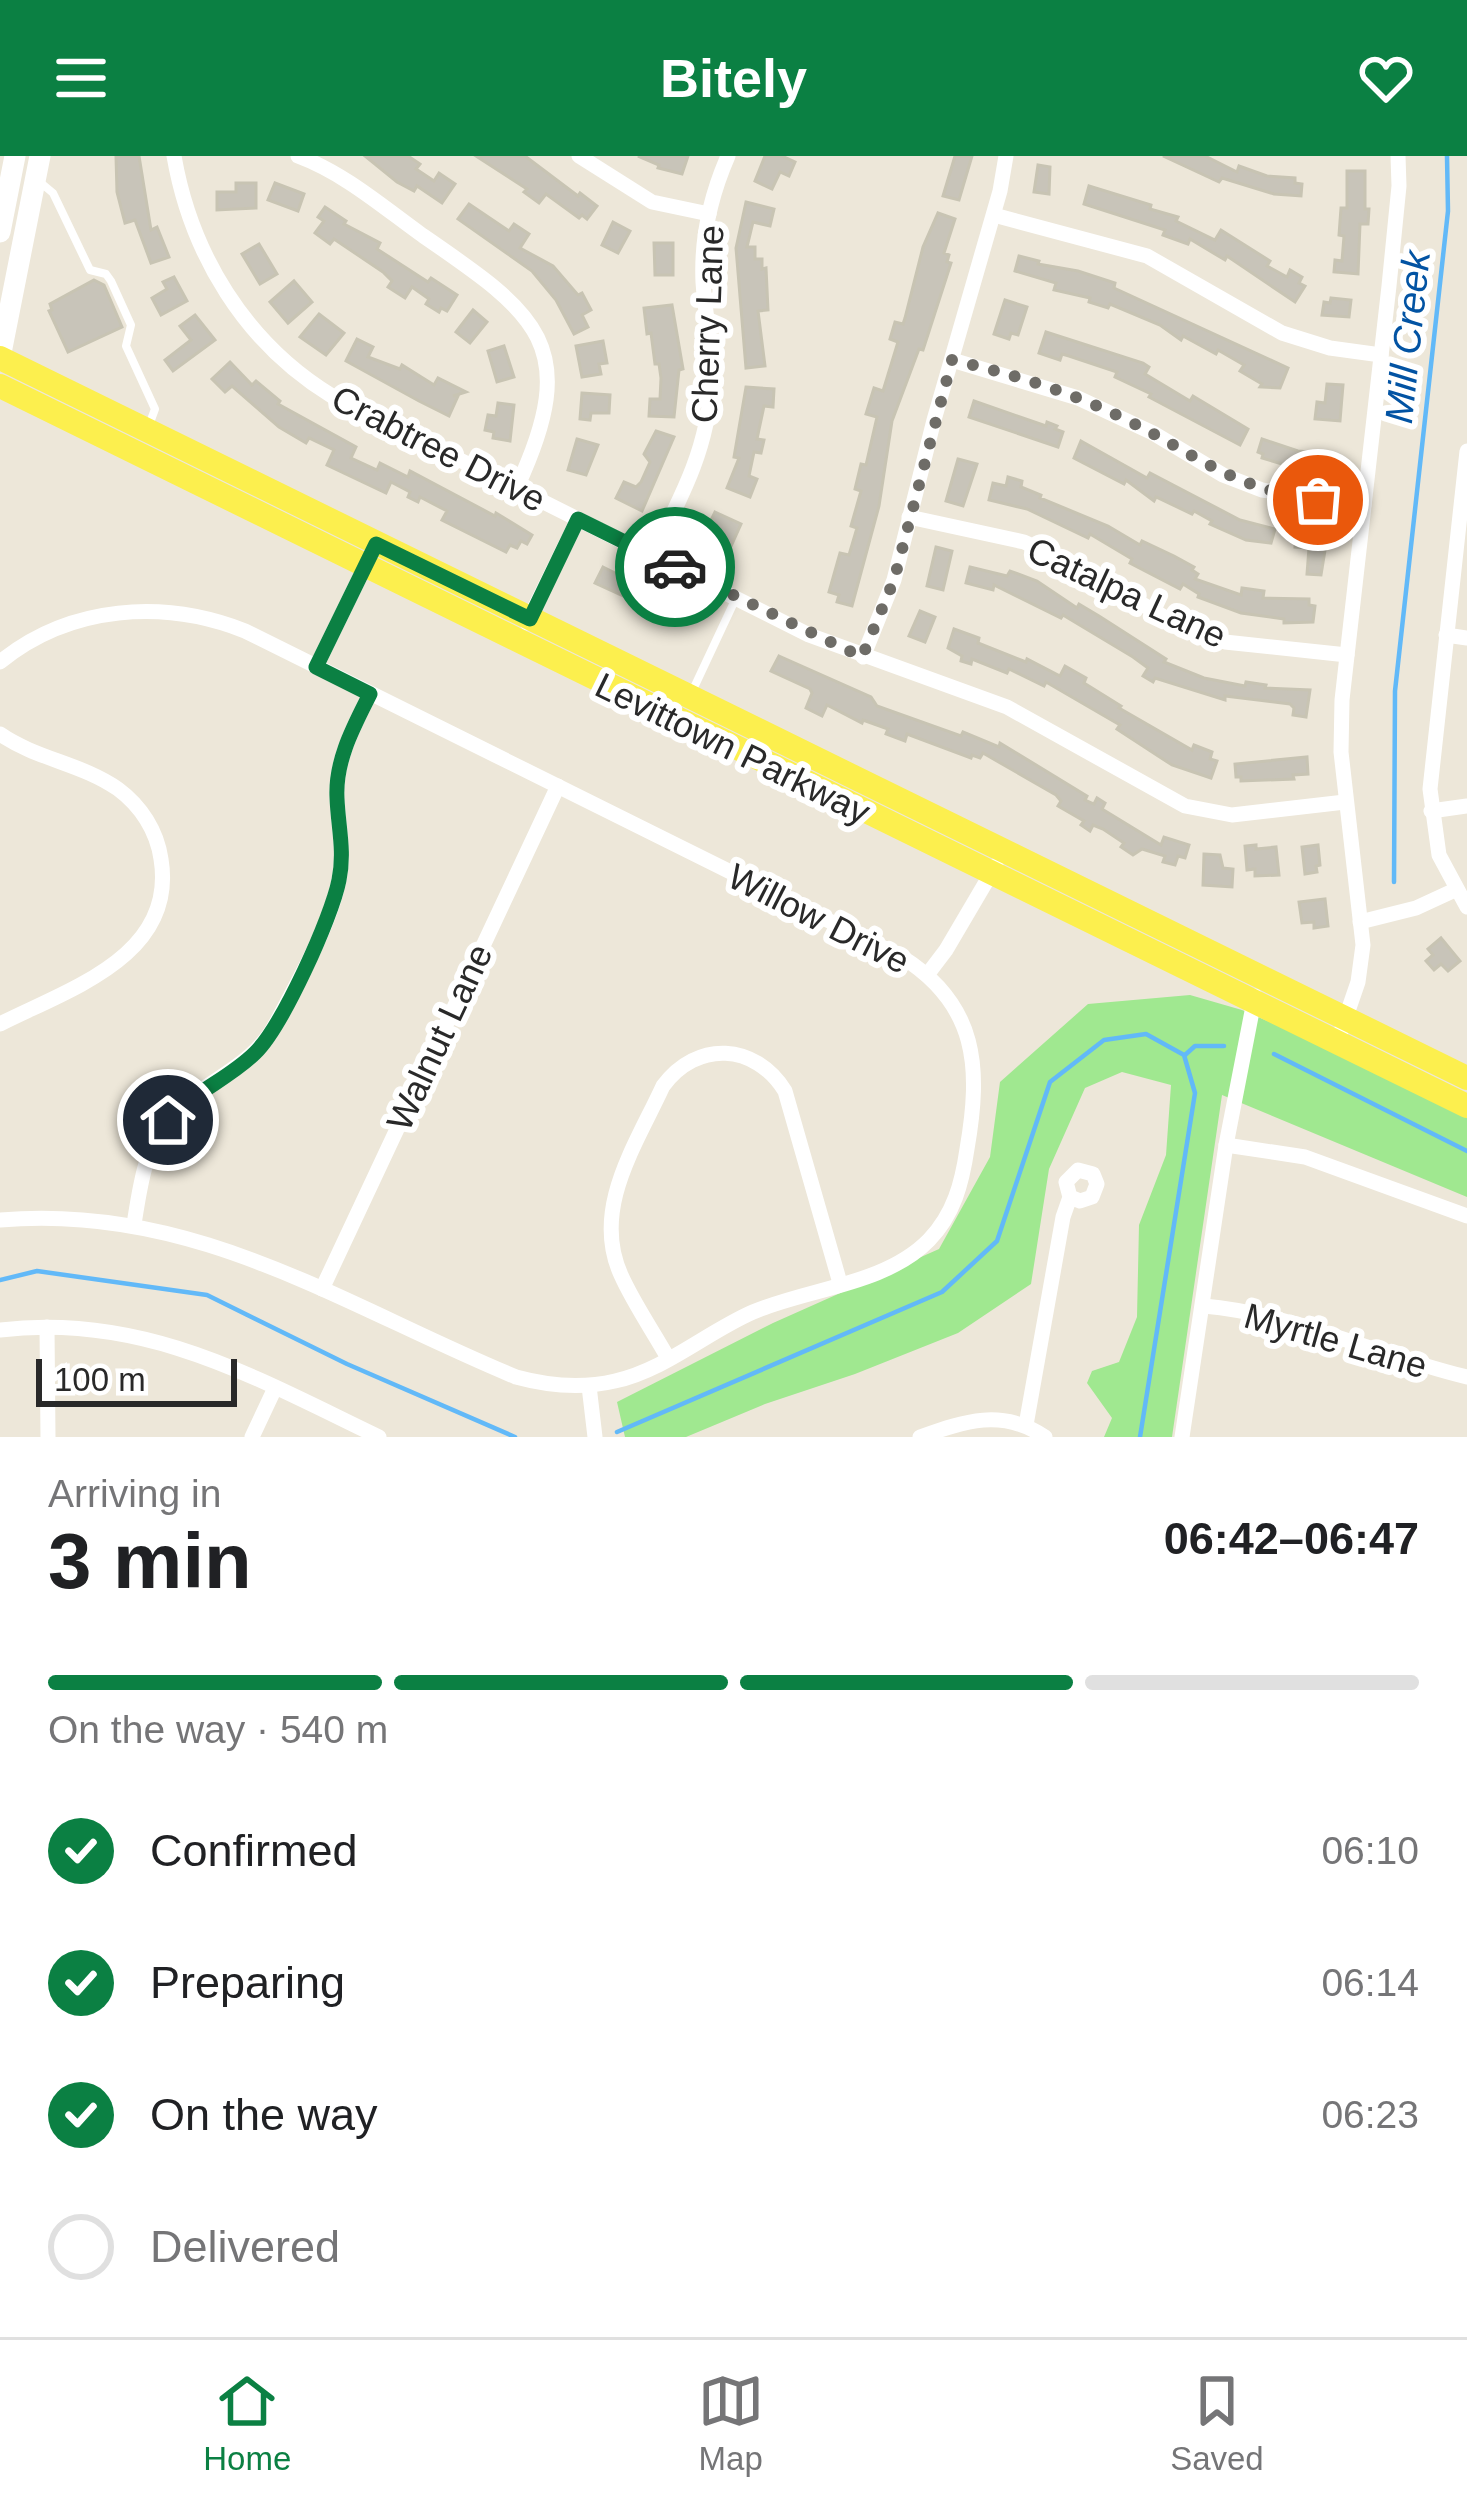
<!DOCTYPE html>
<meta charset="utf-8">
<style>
:root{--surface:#fff;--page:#f2f2f2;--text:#202124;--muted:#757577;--line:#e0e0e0;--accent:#0b8043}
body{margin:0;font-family:Helvetica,sans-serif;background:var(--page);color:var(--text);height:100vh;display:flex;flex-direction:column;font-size:45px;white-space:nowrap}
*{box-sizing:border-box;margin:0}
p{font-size:39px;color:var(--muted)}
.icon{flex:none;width:66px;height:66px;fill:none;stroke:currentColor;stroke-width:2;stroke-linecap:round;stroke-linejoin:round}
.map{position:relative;height:1281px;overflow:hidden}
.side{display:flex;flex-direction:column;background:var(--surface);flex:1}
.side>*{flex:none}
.scale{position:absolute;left:36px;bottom:30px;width:201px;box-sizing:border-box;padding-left:12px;border:6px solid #292929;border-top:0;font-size:33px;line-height:42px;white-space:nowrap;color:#292929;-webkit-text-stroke:9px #fff;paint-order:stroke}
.pin{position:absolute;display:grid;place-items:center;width:102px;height:102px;color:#fff;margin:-51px;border:6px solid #fff;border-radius:50%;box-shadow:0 3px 12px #0007}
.courier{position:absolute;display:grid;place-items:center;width:120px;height:120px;margin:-60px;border:9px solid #0b8043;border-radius:50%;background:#fff;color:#222;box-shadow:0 3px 15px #0007}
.headline em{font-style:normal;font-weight:700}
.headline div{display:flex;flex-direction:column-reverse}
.headline{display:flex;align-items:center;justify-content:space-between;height:204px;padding:0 48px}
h1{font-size:78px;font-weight:700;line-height:90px}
.bar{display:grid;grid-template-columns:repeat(4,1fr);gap:18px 12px;align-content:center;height:144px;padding:0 48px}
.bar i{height:15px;border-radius:9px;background:var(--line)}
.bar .selected{background:var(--accent)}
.bar p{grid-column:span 4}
ol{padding:0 48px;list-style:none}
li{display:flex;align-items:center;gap:36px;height:132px}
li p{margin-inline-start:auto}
li .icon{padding:12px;border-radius:50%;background:var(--accent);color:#fff;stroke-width:4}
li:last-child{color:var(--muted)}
li i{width:66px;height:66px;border:6px solid var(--line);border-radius:50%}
header{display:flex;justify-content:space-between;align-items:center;height:156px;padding:0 48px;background:var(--accent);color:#fff;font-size:54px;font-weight:700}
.dock{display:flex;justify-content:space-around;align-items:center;height:168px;border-top:3px solid var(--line);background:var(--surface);font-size:33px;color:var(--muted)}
.dock a{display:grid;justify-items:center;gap:6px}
.dock .selected{color:var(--accent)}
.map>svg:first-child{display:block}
.green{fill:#a0e890}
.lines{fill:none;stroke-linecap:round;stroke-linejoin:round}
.stream{stroke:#62b9f8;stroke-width:4.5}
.building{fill:#c8c4b9;stroke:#c8c4b3;stroke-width:3}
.service{stroke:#fff;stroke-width:8}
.minor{stroke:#fff;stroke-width:15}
.secondary{stroke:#fff;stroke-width:21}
.primary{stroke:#fcef4e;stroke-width:24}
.done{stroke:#6e6c67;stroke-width:12;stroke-dasharray:0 21.6}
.route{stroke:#0b8043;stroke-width:15}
.labels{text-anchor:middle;stroke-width:12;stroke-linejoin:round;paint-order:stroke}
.street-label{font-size:36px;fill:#292929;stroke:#fff}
.water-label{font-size:39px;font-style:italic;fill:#0253a3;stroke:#fff}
</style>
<header><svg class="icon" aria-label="menu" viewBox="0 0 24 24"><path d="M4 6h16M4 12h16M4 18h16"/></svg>Bitely<svg class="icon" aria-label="heart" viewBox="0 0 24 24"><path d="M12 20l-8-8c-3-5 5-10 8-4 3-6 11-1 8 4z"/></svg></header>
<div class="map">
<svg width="1467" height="1281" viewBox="0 0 1467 1281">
<rect width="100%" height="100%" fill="#ede7d9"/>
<polygon class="green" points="1190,839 1242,854 1467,952 1467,1041 1222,939 1172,1281 1104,1281 1112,1262 1087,1227 1092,1215 1119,1206 1137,1161 1139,1069 1166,999 1171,929 1122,916 1085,932 1049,1013 1031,1128 958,1177 855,1218 765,1248 686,1281 625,1281 617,1246 773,1167 939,1093 990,1001 1000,926 1088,848"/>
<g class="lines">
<g class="stream">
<polyline points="1394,726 1395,535 1448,55 1447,0"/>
<polyline points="1274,898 1467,995"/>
<polyline points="1185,899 1195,890 1224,890"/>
<polyline points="0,1124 37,1115 207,1139 347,1208 515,1281"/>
<polyline points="617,1276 942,1136 997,1085 1050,926 1104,884 1146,878 1184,899 1195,937 1140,1281"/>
</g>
</g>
<g class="building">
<polygon points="116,0 139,0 151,74 157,71 169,101 151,107 135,64 125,67 117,36"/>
<polygon points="365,0 408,0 420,8 416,13 434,25 439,17 455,28 442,47 417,30 414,35 397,26"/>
<polygon points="476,0 525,0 578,40 580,37 597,50 587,63 582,59 579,62 546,38 539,47 524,36 527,33"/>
<polygon points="638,0 688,0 682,18 658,12 659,9"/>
<polygon points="765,0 782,0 795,6 789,20 780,16 772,33 755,25"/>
<polygon points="955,0 972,0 959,44 943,40"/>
<polygon points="1163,0 1205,0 1237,16 1239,10 1267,20 1295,22 1295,27 1302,28 1301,40 1274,38 1222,22 1219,26"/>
<polygon points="1038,9 1050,11 1049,38 1034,36"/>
<polygon points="1347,15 1365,15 1365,53 1369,53 1368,68 1360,68 1358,118 1334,116 1335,104 1342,105 1344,80 1339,79 1341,52 1347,52"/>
<polygon points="236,27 256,27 256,52 217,54 217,36 236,36"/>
<polygon points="275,27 304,38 298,55 268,44"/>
<polygon points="1089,30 1151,49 1150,53 1178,61 1176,65 1215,84 1221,74 1270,105 1267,110 1287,121 1290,114 1302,121 1299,127 1305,130 1295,146 1227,100 1225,104 1190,83 1188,88 1163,79 1165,74 1084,48"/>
<polygon points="746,46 774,53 770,70 753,66 747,91 755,91 755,103 762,103 762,113 766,112 768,154 758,155 765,210 746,212 736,92"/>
<polygon points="469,48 509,75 514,68 529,78 520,92 553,110 578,139 582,137 591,154 582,159 588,171 574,178 556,144 532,115 458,63"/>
<polygon points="325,51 346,65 344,68 380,87 377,93 428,126 431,122 457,139 447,155 441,152 439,156 426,148 429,143 412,131 405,142 388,131 392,125 383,116 334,83 330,88 315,77 324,65 318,61"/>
<polygon points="938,57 955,63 944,97 949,99 947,106 951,107 923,194 919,193 892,265 879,350 852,450 837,446 839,439 829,436 840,397 849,399 857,372 851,370 861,335 855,333 861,308 866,309 877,261 866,258 874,232 883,235 898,186 890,183 895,166 903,168 905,162 923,91"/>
<polygon points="613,66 630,75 618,97 602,89"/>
<polygon points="654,87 673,87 673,119 655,119"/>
<polygon points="259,88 277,118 260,128 242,98"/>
<polygon points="1019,100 1039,105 1038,108 1078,115 1115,127 1114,132 1288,212 1280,232 1260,231 1262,228 1240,215 1244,209 1218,194 1216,198 1183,180 1181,184 1160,169 1110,148 1108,152 1089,146 1090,142 1054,134 1056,127 1015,115"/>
<polygon points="174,121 187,145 161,159 152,142 167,133 163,126"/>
<polygon points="94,124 104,129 122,171 68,196 49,155 52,154 50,148"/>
<polygon points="294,125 312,146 288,167 270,146"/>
<polygon points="1331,142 1351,144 1349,161 1322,159 1324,146 1330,147"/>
<polygon points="1005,144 1027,151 1018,179 1011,177 1009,183 994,178"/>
<polygon points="672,149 683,213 679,214 674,261 649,260 650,243 660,243 661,222 659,208 655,208 651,177 647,178 644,152"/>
<polygon points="473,154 487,166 470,187 456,176"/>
<polygon points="319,158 344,177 326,199 300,181"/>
<polygon points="195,159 215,184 173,215 165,204 191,184 180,170"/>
<polygon points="1046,176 1143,207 1149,211 1145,218 1190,245 1193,240 1248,273 1240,289 1149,241 1151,238 1115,221 1117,216 1069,200 1062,198 1060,204 1039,197"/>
<polygon points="357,183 373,191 368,201 400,213 402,209 434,229 438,222 466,236 453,240 458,240 449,260 419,245 346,205"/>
<polygon points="603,185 607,207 599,208 601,218 582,221 576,190"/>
<polygon points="504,190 514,221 497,226 488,195"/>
<polygon points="230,206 252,229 256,225 280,245 278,248 356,291 351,302 377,314 380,307 408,321 410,315 495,360 496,357 532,379 527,388 521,385 517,392 510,389 506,396 442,364 447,355 420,341 418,346 408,341 410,336 391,326 386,337 327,309 334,294 309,282 306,287 279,271 232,230 225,236 212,223"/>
<polygon points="1327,228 1343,229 1340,265 1315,263 1317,246 1325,247"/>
<polygon points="746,231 774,233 773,251 764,250 757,283 764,284 761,297 754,296 749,320 757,323 750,341 727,332 739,302 734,301"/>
<polygon points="582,237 610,239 609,257 591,257 590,264 580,263"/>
<polygon points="974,245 1046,270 1047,266 1057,270 1055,273 1063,276 1058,291 969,261"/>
<polygon points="498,247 514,249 510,285 493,282 494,276 485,274 488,259 496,260"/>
<polygon points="656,275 674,281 642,355 616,342 624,326 636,331 641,326 650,306 644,298"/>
<polygon points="577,283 598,289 586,319 568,314"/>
<polygon points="1262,283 1298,295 1333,298 1332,315 1292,311 1262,302 1263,298 1258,296"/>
<polygon points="1081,285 1147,322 1150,317 1240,364 1275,373 1271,387 1246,384 1210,368 1212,365 1194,355 1192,358 1156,341 1154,345 1126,324 1124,328 1074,302"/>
<polygon points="958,303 977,308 963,350 946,345"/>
<polygon points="1008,321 1022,325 1021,331 1041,339 1040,342 1108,370 1140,389 1142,385 1174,400 1194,411 1192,414 1198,418 1195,423 1241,439 1242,432 1264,435 1263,442 1309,443 1309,449 1315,450 1313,466 1284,467 1284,463 1241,457 1198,441 1199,438 1183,428 1180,433 1130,407 1132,403 1090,378 1088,382 1027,353 989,344 993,327 1006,330"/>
<polygon points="715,356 741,368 728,397 701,385"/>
<polygon points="1296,379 1327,382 1321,419 1307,418 1309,392 1295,391"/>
<polygon points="936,391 952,395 943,434 927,430"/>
<polygon points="603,411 637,428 630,443 595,427"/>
<polygon points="970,411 1007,420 1010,415 1037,425 1077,452 1079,448 1099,460 1166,503 1164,506 1204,522 1245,530 1246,526 1266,529 1265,532 1310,534 1306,561 1293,559 1294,552 1290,548 1225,540 1225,544 1155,522 1153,526 1143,520 1148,512 1133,501 1063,459 1061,462 994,429 993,434 966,427"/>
<polygon points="920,455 935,461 925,486 909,480"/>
<polygon points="954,473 979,482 978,487 1026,506 1027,503 1060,520 1065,510 1086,522 1084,527 1121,550 1119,552 1192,594 1194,589 1212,596 1210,603 1217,605 1211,622 1172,609 1117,573 1120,569 1046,526 1044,530 1009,513 1007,517 972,503 971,508 961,505 962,500 948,492"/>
<polygon points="779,500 871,541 877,550 961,580 963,576 999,591 1000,587 1087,640 1085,644 1094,648 1097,642 1105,647 1102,653 1161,689 1164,681 1189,689 1185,702 1178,700 1175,709 1163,706 1165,700 1142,693 1133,699 1121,691 1124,687 1103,673 1093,669 1090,675 1081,669 1084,665 1058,650 1061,645 1056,639 983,597 980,602 972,599 971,602 907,578 905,585 886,578 888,573 863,564 862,567 827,549 822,560 806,552 812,537 810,533 771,515"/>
<polygon points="1307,601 1308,618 1293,619 1294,623 1241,625 1241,621 1236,621 1235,608"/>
<polygon points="1256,689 1256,693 1276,691 1279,719 1255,720 1255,713 1247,714 1245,690"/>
<polygon points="1318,689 1320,709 1316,710 1317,716 1305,718 1302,691"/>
<polygon points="1204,698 1220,699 1223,712 1233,713 1232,731 1203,729"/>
<polygon points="1325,743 1328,770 1314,772 1314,766 1302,767 1299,746"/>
<polygon points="1441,782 1460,805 1448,815 1441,808 1434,814 1426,805 1433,799 1428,793"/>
</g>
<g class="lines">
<g class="service">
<polyline points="41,27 53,37 90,114 106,118 111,125 131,169 126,190 155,253 148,272"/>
<polyline points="691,538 736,442"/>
</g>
<g class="minor">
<path d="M174 0C191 98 245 187 332 240L809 479 1007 551 1185 650 1232 659 1345 646"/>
<path d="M298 0C344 17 383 51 422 79 537 158 583 189 517 331"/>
<polyline points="579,0 652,46 709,58"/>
<polyline points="994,59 1147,100 1282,177 1330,192 1381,199"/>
<polyline points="952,204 1078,242 1153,277 1223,319 1262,334 1364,349"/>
<polyline points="1467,295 1430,633 1439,699 1467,751"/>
<polyline points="909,361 1024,386 1075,409 1178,469 1225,486 1347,499"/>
<path d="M652 399C680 344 709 291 711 227 713 193 705 159 703 126 701 83 711 39 728 0"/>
<polyline points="527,467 578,363"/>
<polyline points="1446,479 1467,482"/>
<polyline points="863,501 894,424 934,264 1000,35 1006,0"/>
<path d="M0 506C70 449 164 443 245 475L902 801C978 849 981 912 967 993 962 1027 954 1058 929 1084 885 1129 809 1132 753 1156 707 1176 665 1214 615 1225 581 1233 549 1230 516 1221 344 1150 195 1047 0 1064"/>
<polyline points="316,511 376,388"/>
<path d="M0 578C36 603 83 608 118 633 141 650 157 675 161 703 177 800 69 833 0 868"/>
<polyline points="1431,655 1467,650"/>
<polyline points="1360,766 1416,752 1455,734"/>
<polyline points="927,819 946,794 996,709"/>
<polyline points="1337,887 1358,826 1363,789 1341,596 1342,544 1389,130 1399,30 1398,0"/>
<polyline points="1226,989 1305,1001 1467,1060"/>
<path d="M134 1068C140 1032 144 994 168 964 199 925 252 914 276 867 298 826 330 769 339 724 345 696 338 670 337 642 335 604 354 570 370 538"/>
<polyline points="322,1133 558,630"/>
<path d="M1204 1150C1295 1158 1378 1200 1467 1221"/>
<polyline points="47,1171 48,1281"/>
<path d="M0 1174C144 1157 254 1221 379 1281"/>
<path d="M668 1202C653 1175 634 1148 621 1119 591 1053 636 989 663 930 697 884 755 887 785 935L840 1127"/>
<polyline points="589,1230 595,1281"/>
<polyline points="1026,1269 1063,1061 1070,1041 1066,1026 1078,1014 1093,1018 1097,1028 1092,1041 1080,1045 1070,1041"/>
<polyline points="252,1281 275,1232"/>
<path d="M920 1281C965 1265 1002 1252 1045 1281"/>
<polyline points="1182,1281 1226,989 1255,840"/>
</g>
<g class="secondary">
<polyline points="0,76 15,0"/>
<polyline points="0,202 40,0"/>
</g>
<g class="primary">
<polyline points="0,202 1467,922"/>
<polyline points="0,230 1467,950"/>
</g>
</g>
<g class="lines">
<path class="done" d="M675 411 862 501 894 424 952 204C1009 217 1068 235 1121 261 1193 296 1234 334 1318 344"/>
<path class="route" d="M168 964C193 936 229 923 255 897 282 871 332 761 339 724 345 695 338 670 337 642 335 604 354 570 370 538L316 511 376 388 530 463 578 363 675 411"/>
</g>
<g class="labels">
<g class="street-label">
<text transform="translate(707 168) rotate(-88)" y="13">Cherry Lane</text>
<text transform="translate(439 292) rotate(27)" y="13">Crabtree Drive</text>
<text transform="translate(1127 436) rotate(25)" y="13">Catalpa Lane</text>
<text transform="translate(733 592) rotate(26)" y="13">Levittown Parkway</text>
<text transform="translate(819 762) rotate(27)" y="13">Willow Drive</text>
<text transform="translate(439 881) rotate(-65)" y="13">Walnut Lane</text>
<text transform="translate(1336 1184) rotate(16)" y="13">Myrtle Lane</text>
</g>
<g class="water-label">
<text transform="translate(1407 181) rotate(-84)" y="14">Mill Creek</text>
</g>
</g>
</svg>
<div class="scale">100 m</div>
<div class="pin" style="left:1318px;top:344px;background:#ea580c"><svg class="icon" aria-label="bag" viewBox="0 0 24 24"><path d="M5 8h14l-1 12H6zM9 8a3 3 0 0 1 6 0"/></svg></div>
<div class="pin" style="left:168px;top:964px;background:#1f2937"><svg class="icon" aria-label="home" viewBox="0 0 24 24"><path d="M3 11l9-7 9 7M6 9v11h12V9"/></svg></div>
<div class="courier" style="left:675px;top:411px"><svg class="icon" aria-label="car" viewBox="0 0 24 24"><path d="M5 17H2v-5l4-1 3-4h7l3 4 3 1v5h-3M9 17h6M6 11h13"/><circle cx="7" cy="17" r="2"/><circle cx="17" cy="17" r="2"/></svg></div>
</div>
<section class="side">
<div class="headline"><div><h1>3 min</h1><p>Arriving in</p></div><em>06:42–06:47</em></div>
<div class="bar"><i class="selected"></i><i class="selected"></i><i class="selected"></i><i></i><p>On the way · 540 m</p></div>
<ol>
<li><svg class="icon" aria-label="check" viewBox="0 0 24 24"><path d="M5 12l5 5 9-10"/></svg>Confirmed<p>06:10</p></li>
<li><svg class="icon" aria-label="check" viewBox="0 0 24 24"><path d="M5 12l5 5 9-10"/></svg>Preparing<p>06:14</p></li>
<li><svg class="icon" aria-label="check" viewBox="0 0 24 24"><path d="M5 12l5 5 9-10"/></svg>On the way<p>06:23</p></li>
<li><i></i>Delivered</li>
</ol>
</section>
<nav class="dock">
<a class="selected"><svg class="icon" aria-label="home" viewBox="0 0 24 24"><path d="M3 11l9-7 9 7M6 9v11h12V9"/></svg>Home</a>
<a><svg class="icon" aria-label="map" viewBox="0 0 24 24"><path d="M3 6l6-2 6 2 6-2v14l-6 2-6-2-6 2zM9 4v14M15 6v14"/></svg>Map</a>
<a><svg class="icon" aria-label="saved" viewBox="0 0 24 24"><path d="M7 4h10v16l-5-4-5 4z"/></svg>Saved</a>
</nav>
